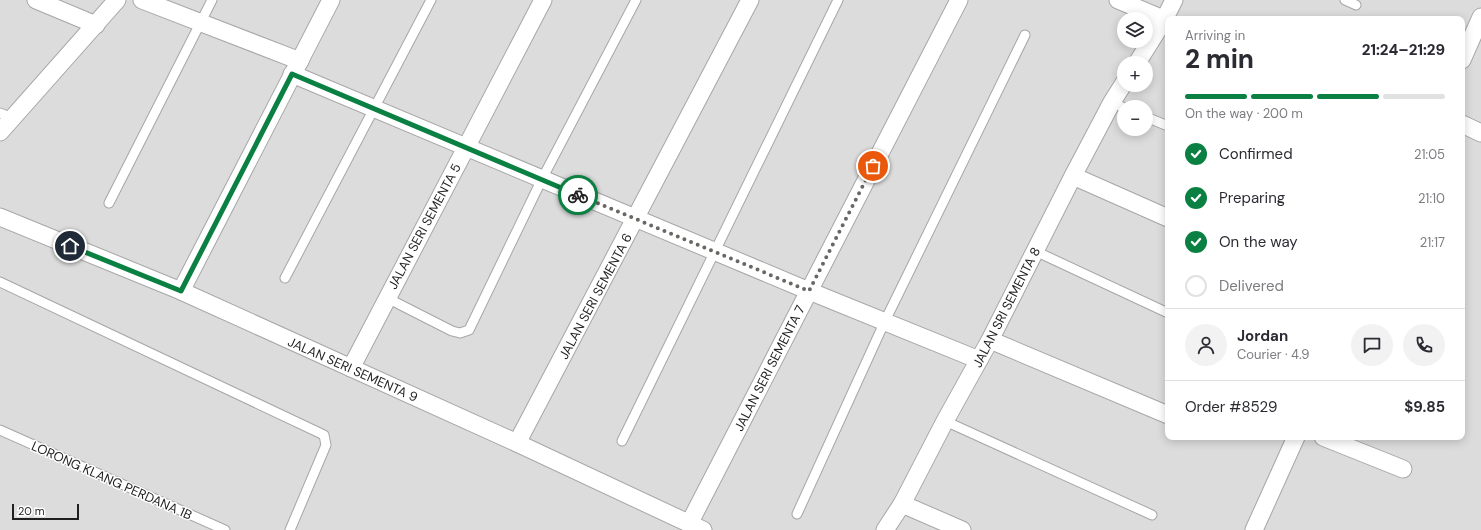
<!DOCTYPE html>
<meta charset="utf-8">
<style>
:root{--surface:#fff;--page:#f2f2f3;--text:#2b2b33;--muted:#7c7c81;--line:#e1e1e2;--accent:#0b8043}
body{margin:0;font-family:"DM Sans",sans-serif;background:var(--page);color:var(--text);height:100vh;display:flex;flex-direction:column;font-size:15px;white-space:nowrap}
*{box-sizing:border-box;margin:0}
p{font-size:13px;color:var(--muted)}
.icon{flex:none;width:22px;height:22px;fill:none;stroke:currentColor;stroke-width:2;stroke-linecap:round;stroke-linejoin:round}
.map{position:relative;flex:1;overflow:hidden}
.sheet{position:absolute;left:1165px;top:16px;width:300px;height:424px;display:flex;flex-direction:column;background:var(--surface);border-radius:8px;box-shadow:0 2px 10px #0003}
.sheet>*{flex:none}
.fabs{position:absolute;left:1117px;top:12px;display:grid;gap:8px}
.fabs a{display:grid;place-items:center;width:36px;height:36px;border-radius:50%;background:var(--surface);box-shadow:0 2px 10px #0003;font-size:20px}
.scale{position:absolute;left:12px;bottom:10px;width:67px;box-sizing:border-box;padding-left:4px;border:2px solid #1f1f1f;border-top:0;font-size:11px;line-height:14px;white-space:nowrap;color:#1f1f1f;-webkit-text-stroke:3px #fff;paint-order:stroke}
.pin{position:absolute;display:grid;place-items:center;width:34px;height:34px;color:#fff;margin:-17px;border:2px solid #fff;border-radius:50%;box-shadow:0 1px 4px #0007}
.courier{position:absolute;display:grid;place-items:center;width:40px;height:40px;margin:-20px;border:3px solid #0b8043;border-radius:50%;background:#fff;color:#222;box-shadow:0 1px 5px #0007}
.summary em{font-style:normal;font-weight:800}
.summary div{display:flex;flex-direction:column-reverse}
.summary{display:flex;align-items:center;justify-content:space-between;height:68px;padding:0 20px}
h1{font-size:26px;font-weight:800;line-height:30px}
.bar{display:grid;grid-template-columns:repeat(4,1fr);gap:6px 4px;align-content:center;height:48px;padding:0 20px}
.bar i{height:5px;border-radius:3px;background:var(--line)}
.bar .on{background:var(--accent)}
.bar p{grid-column:span 4}
.line{display:flex;align-items:center;gap:10px;padding:0 20px;border-top:1px solid var(--line)}
.line div{flex:1}
.round{display:grid;place-items:center;flex:none;width:42px;height:42px;border-radius:21px;background:var(--page)}
ol{padding:0 20px;list-style:none}
li{display:flex;align-items:center;gap:12px;height:44px}
li p{margin-inline-start:auto}
li .icon{padding:4px;border-radius:50%;background:var(--accent);color:#fff;stroke-width:4}
li:last-child{color:var(--muted)}
li i{width:22px;height:22px;border:2px solid var(--line);border-radius:50%}
.map>svg:first-child{display:block}
.residential{fill:#dddcdc;fill-rule:evenodd}
.lines{fill:none;stroke-linecap:round;stroke-linejoin:round}
.lane-casing{stroke:#a6a6a6;stroke-width:11}
.street-casing{stroke:#a6a6a6;stroke-width:19}
.lane{stroke:#fff;stroke-width:9}
.street{stroke:#fff;stroke-width:17}
.done{stroke:#686764;stroke-width:4;stroke-dasharray:0 7.2}
.route{stroke:#0b8043;stroke-width:5}
.labels{text-anchor:middle;stroke-width:3;stroke-linejoin:round;paint-order:stroke}
.street-label{font-size:13px;fill:#1f1f1f;stroke:#fff}
</style>
<div class="map">
<svg width="1481" height="530" viewBox="0 0 1481 530">
<rect width="100%" height="100%" fill="#f0ece5"/>
<path class="residential" d="M0 0H1481V530H0ZM1124 19H1146V41H1124ZM1168 19H1462V437H1168ZM1124 63H1146V85H1124ZM1124 107H1146V129H1124Z"/>
<g class="lines">
<g class="lane-casing">
<g id="lane">
<polyline points="1345,0 1356,5"/>
<polyline points="1112,102 1124,108"/>
<polyline points="0,113 12,118"/>
<polyline points="1146,117 1168,126"/>
<polyline points="109,203 212,0"/>
<polyline points="1035,251 1168,313"/>
<polyline points="285,278 431,0"/>
<polyline points="0,282 324,435 326,445 290,530"/>
<polyline points="387,298 452,331 460,333 469,330 542,179 636,0"/>
<polyline points="945,421 1152,515"/>
<polyline points="0,430 225,530"/>
<polyline points="622,441 838,0"/>
<polyline points="797,514 885,321 1025,35"/>
</g>
</g>
<g class="street-casing">
<g id="street">
<polyline points="36,0 96,25"/>
<polyline points="142,0 300,61"/>
<polyline points="1118,0 1168,21"/>
<polyline points="1462,60 1481,17"/>
<polyline points="1137,63 1164,20 1174,0"/>
<polyline points="292,74 809,291 979,360"/>
<polyline points="1462,124 1481,133"/>
<polyline points="0,132 117,0"/>
<polyline points="1073,176 1168,218"/>
<polyline points="0,217 181,291 517,443 703,530"/>
<polyline points="181,291 331,0"/>
<polyline points="990,340 1168,415"/>
<polyline points="351,368 543,0"/>
<polyline points="1323,437 1403,469"/>
<polyline points="517,443 750,0"/>
<polyline points="902,504 962,530"/>
<polyline points="689,524 959,0"/>
<polyline points="885,530 902,504 945,421 990,340 1073,176 1112,102 1124,83"/>
<polyline points="1254,530 1296,437"/>
</g>
</g>
<use href="#lane" class="lane"/>
<use href="#street" class="street"/>
</g>
<g class="lines">
<polyline class="done" points="578,195 809,291 873,166"/>
<polyline class="route" points="70,246 181,291 292,74 578,195"/>
</g>
<g class="labels">
<g class="street-label">
<text transform="translate(424 226) rotate(-62)" y="5">JALAN SERI SEMENTA 5</text>
<text transform="translate(595 296) rotate(-62)" y="5">JALAN SERI SEMENTA 6</text>
<text transform="translate(1006 307) rotate(-63)" y="5">JALAN SRI SEMENTA 8</text>
<text transform="translate(769 368) rotate(-63)" y="5">JALAN SERI SEMENTA 7</text>
<text transform="translate(353 369) rotate(24)" y="5">JALAN SERI SEMENTA 9</text>
<text transform="translate(112 480) rotate(24)" y="5">LORONG KLANG PERDANA 1B</text>
</g>
</g>
</svg>
<div class="fabs">
<a><svg class="icon" aria-label="layers" viewBox="0 0 24 24"><path d="M12 4l9 5-9 5-9-5zM3 14l9 5 9-5"/></svg></a>
<a>+</a>
<a>−</a>
</div>
<div class="scale">20 m</div>
<div class="pin" style="left:873px;top:166px;background:#ea580c"><svg class="icon" aria-label="bag" viewBox="0 0 24 24"><path d="M5 8h14l-1 12H6zM9 8a3 3 0 0 1 6 0"/></svg></div>
<div class="pin" style="left:70px;top:246px;background:#1f2937"><svg class="icon" aria-label="home" viewBox="0 0 24 24"><path d="M3 11l9-7 9 7M6 9v11h12V9"/></svg></div>
<div class="courier" style="left:578px;top:195px"><svg class="icon" aria-label="bike" viewBox="0 0 24 24"><circle cx="6" cy="16" r="4"/><circle cx="18" cy="16" r="4"/><path d="M6 16l4-8h5l3 8M10 8l3 8H6M13 5h3"/></svg></div>
<section class="sheet">
<div class="summary"><div><h1>2 min</h1><p>Arriving in</p></div><em>21:24–21:29</em></div>
<div class="bar"><i class="on"></i><i class="on"></i><i class="on"></i><i></i><p>On the way · 200 m</p></div>
<ol>
<li><svg class="icon" aria-label="check" viewBox="0 0 24 24"><path d="M5 12l5 5 9-10"/></svg>Confirmed<p>21:05</p></li>
<li><svg class="icon" aria-label="check" viewBox="0 0 24 24"><path d="M5 12l5 5 9-10"/></svg>Preparing<p>21:10</p></li>
<li><svg class="icon" aria-label="check" viewBox="0 0 24 24"><path d="M5 12l5 5 9-10"/></svg>On the way<p>21:17</p></li>
<li><i></i>Delivered</li>
</ol>
<div class="line" style="height:72px"><a class="round"><svg class="icon" aria-label="person" viewBox="0 0 24 24"><circle cx="12" cy="8" r="4"/><path d="M4 21q1-7 8-7t8 7"/></svg></a><div><b>Jordan</b><p>Courier · 4.9</p></div><a class="round"><svg class="icon" aria-label="chat" viewBox="0 0 24 24"><path d="M4 5h16v11H9l-5 4z"/></svg></a><a class="round"><svg class="icon" aria-label="phone" viewBox="0 0 24 24"><path d="M5 4h4l2 5-3 2q2 4 5 5l2-3 5 2v4C11 20 4 13 5 4z"/></svg></a></div>
<div class="line" style="height:52px"><div>Order #8529</div><b>$9.85</b></div>
</section>
</div>
